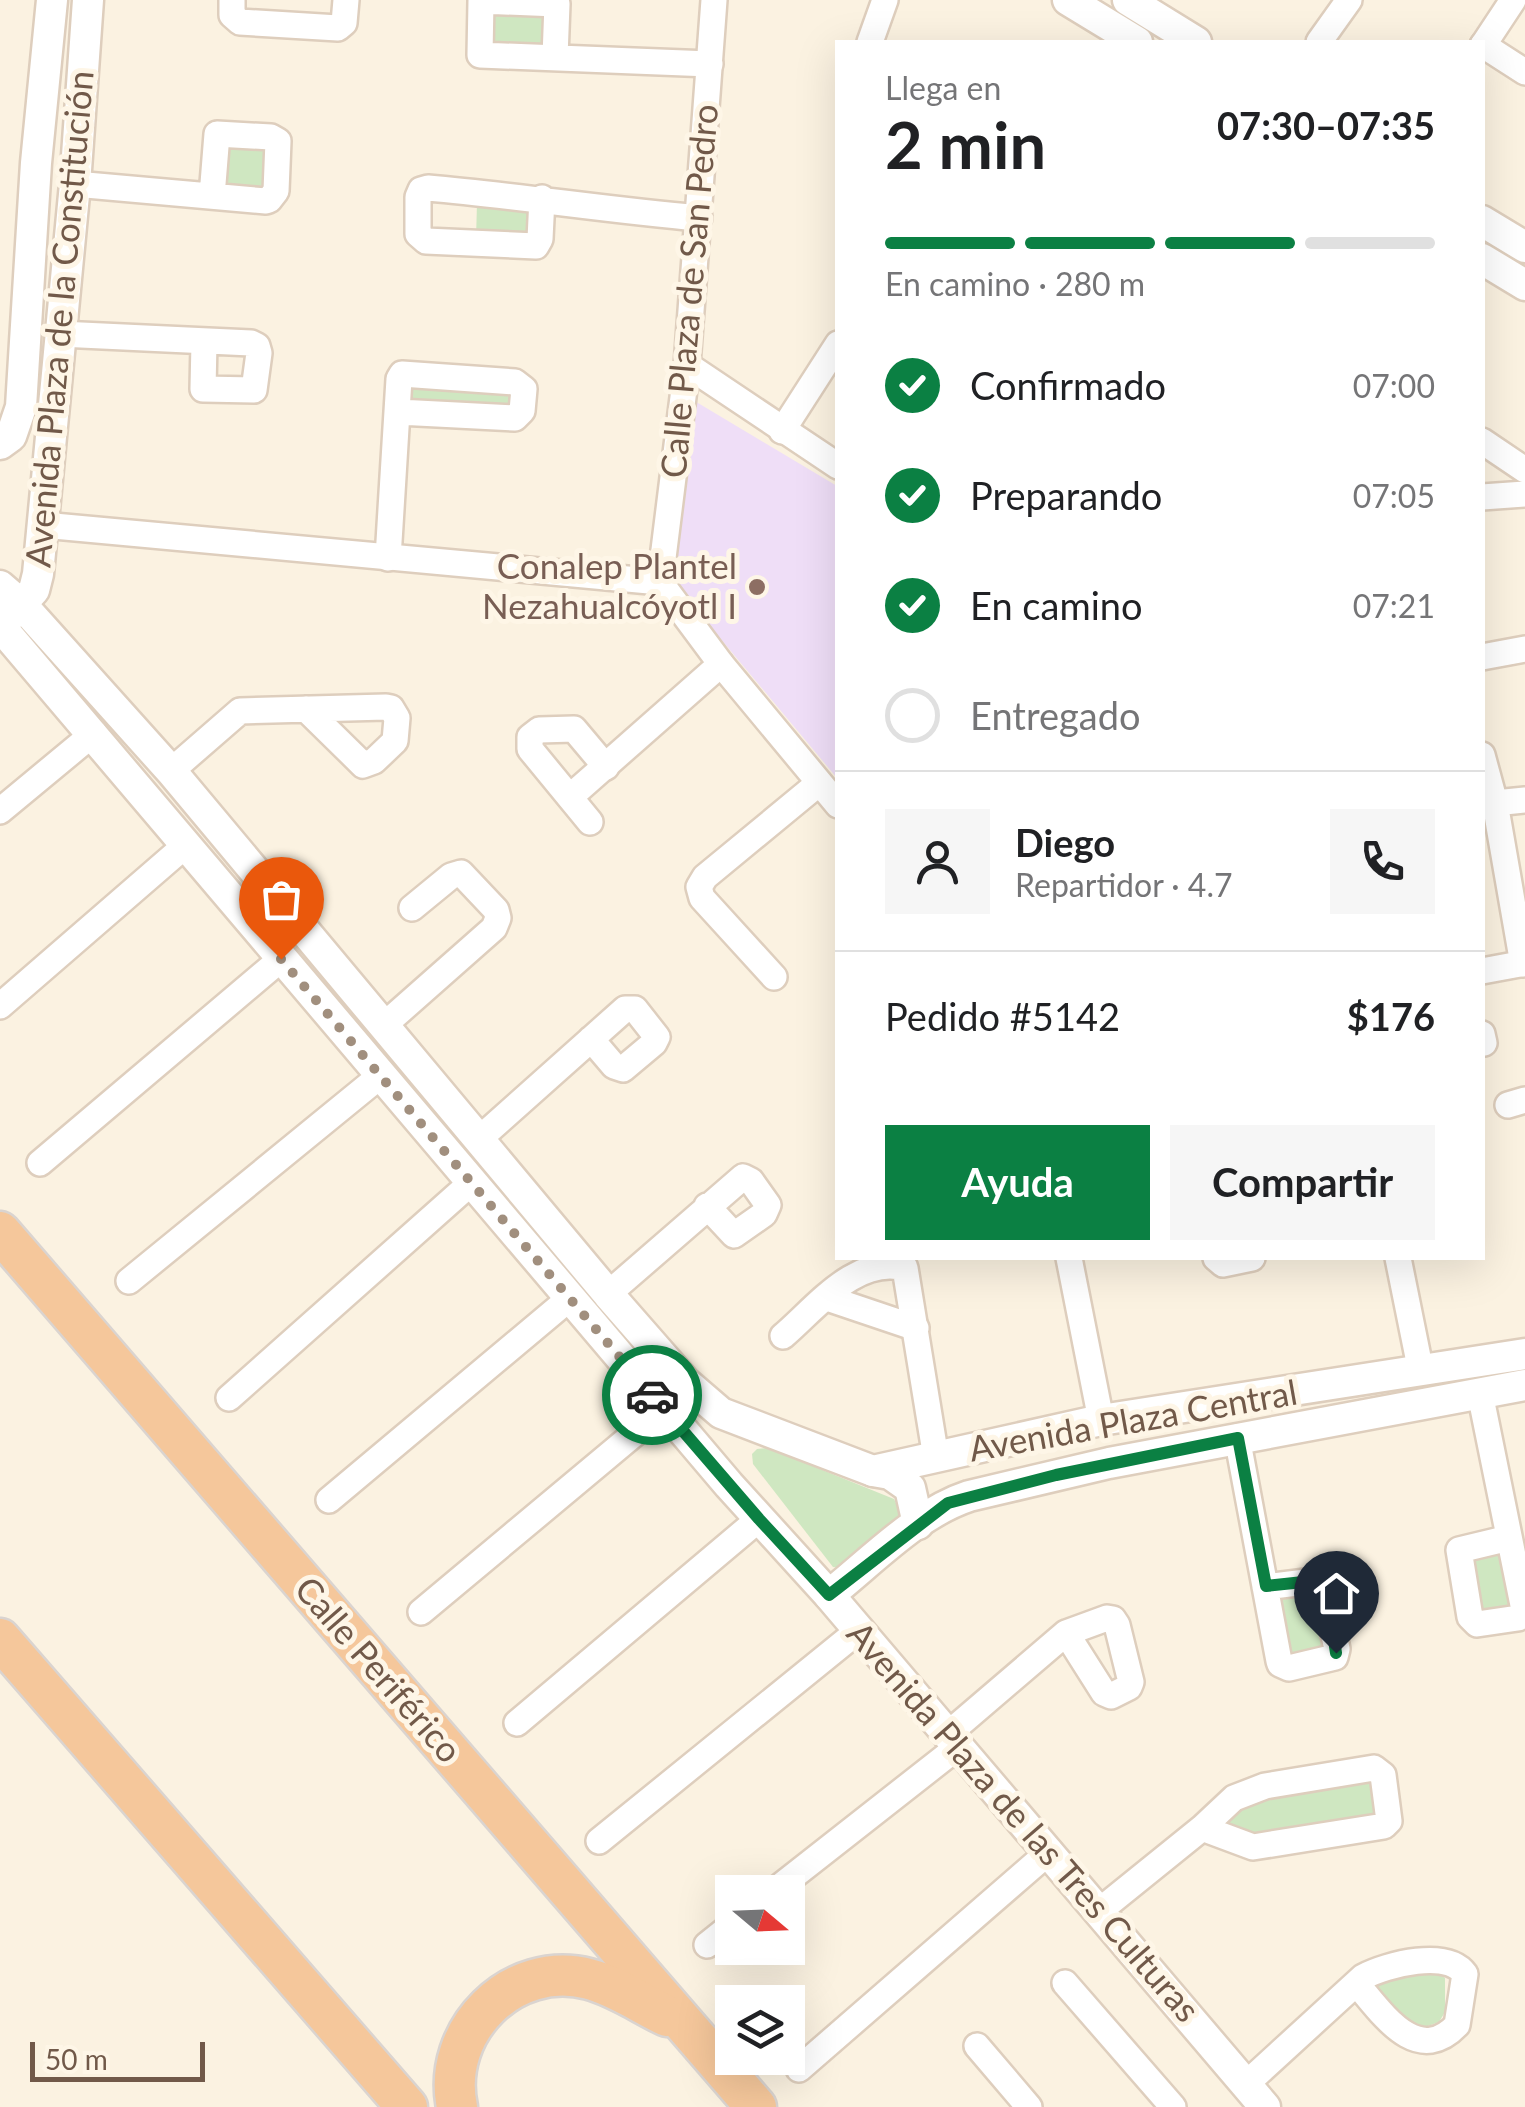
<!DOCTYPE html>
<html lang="es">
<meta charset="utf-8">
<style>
:root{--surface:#fff;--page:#f6f6f6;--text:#202124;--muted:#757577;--line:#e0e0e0;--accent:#0b8043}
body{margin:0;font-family:Lato,sans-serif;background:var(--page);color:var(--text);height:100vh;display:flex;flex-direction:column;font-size:38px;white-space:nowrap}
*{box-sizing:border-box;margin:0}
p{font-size:32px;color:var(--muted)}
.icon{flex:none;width:55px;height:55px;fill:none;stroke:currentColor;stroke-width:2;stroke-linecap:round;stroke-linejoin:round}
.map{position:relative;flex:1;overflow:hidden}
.drawer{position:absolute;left:835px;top:40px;width:650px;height:1220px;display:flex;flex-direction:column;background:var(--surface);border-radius:0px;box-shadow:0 10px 40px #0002}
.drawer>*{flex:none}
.needle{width:65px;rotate:109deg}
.fabs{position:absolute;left:715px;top:1875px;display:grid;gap:20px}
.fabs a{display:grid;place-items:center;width:90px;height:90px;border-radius:0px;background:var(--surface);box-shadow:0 10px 40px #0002;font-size:50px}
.scale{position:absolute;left:30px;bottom:25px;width:175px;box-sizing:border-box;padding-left:10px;border:5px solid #715949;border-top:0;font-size:28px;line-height:35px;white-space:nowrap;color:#715949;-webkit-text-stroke:8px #fef6e7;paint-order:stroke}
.pin{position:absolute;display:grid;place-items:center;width:85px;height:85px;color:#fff;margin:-102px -42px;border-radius:50% 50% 50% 0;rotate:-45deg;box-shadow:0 0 10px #0007}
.pin .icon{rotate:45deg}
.courier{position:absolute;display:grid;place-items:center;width:100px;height:100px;margin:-50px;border:8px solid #0b8043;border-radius:50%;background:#fff;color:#222;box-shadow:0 2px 12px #0007}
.overview em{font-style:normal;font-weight:700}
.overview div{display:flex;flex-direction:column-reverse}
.overview{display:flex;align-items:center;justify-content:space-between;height:170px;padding:0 50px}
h1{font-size:65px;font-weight:700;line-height:75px}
.bar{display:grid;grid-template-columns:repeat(4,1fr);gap:15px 10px;align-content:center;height:120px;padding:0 50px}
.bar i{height:12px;border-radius:8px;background:var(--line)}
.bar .current{background:var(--accent)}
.bar p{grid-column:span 4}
.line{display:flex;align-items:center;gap:25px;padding:0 50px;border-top:2px solid var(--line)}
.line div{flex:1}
.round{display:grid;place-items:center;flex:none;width:105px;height:105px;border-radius:0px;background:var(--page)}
ol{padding:0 50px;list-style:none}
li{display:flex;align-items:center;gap:30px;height:110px}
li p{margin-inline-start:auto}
li .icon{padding:10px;border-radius:50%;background:var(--accent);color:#fff;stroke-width:4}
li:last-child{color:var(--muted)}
li i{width:55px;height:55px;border:5px solid var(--line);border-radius:50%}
.action{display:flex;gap:20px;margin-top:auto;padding:20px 50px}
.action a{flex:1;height:115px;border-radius:0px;background:var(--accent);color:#fff;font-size:40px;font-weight:700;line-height:115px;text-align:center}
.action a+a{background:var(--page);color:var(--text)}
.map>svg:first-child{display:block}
.education{fill:#efdef7}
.green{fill:#cfe7c1}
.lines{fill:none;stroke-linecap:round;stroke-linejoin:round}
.minor-casing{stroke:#decebd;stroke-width:30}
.tertiary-casing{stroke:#decebd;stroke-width:35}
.trunk-casing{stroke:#dad4d0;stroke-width:45}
.minor{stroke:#fff;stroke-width:25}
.tertiary{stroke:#fff;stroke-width:30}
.trunk{stroke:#f5c79b;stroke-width:40}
.done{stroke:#a18f7e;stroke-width:10;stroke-dasharray:0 18}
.route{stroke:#0b8043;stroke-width:12}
.education-dot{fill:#8d6e63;stroke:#fef6e7;stroke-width:4}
.labels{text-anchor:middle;stroke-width:10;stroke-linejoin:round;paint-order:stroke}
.street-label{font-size:35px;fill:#715949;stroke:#fef6e7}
.education-label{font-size:35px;fill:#785e54;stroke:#fef6e7;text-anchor:end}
</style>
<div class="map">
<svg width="1525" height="2107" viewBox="0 0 1525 2107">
<rect width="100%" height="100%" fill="#fbf2e1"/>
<polygon class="education" points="693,400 837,486 837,778 673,582"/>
<g class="green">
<polygon points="492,10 549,12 548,48 490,46"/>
<polygon points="231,145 266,147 268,188 261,193 223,185 225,150"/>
<polygon points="477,203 535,205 533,241 476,239"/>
<polygon points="406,380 518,389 516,413 404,403"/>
<polygon points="768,1448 894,1499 899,1509 899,1522 842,1568 833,1567 753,1464 752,1454 757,1449"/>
<polygon points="1503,1547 1516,1613 1480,1620 1468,1553"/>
<polygon points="1316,1587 1329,1653 1288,1660 1276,1594"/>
<polygon points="1373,1779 1378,1811 1373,1818 1259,1835 1226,1824 1226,1818 1246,1799"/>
<polygon points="1434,1971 1445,1978 1445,2012 1439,2022 1414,2031 1404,2025 1373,1984 1380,1978"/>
</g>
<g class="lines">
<g class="minor-casing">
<g id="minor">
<polyline points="232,0 232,15 240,22 338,28 344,23 346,0"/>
<polyline points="870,42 885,0"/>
<polyline points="1319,42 1349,0"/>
<polyline points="1483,45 1525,72"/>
<polyline points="1482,47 1513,0"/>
<polyline points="555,57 557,4 481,1 480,55 710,64"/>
<polyline points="75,184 266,201 269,200 276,191 278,141 271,137 217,134 212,196"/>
<path d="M542 198 540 239 536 246 426 241 418 234V197L421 190 428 188C519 196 608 210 699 218"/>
<polyline points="60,334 251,343 257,346 259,353 254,390 203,389 204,342"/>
<polyline points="687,365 838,466"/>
<polyline points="782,431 838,344"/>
<polyline points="1482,441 1525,470"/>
<polyline points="1482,497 1525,494"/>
<polyline points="43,525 660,582"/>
<polyline points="388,558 399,379 402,374 515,382 524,389 522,411 515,418 398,412"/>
<polyline points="660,582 687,365 714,0"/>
<polyline points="660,582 721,664 838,805"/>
<polyline points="1482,657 1525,649"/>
<polyline points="1482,755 1495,803 1523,964"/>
<polyline points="171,771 240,711 386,707 391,708 397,718 395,741 374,761 363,765 306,709"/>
<polyline points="570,797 721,664"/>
<polyline points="1495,803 1525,800"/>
<polyline points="0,811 94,733"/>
<polyline points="590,822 530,749 530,737 539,730 574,729 606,767"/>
<polyline points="1482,971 1525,963"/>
<polyline points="774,977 702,898 699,887 705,877 819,783"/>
<polyline points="0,1006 187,844"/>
<polyline points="383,1026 494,928 498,918 496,910 461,873 451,876 412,908"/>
<polyline points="1482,1034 1484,1043"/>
<polyline points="1508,1105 1525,1100"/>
<polyline points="478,1140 625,1009 635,1009 657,1037 654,1043 623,1069 614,1066 591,1039"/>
<polyline points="40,1163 281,959"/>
<polyline points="1069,1258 1101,1420"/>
<polyline points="1216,1258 1223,1264 1252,1258"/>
<polyline points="1398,1258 1421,1372"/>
<polyline points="129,1281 380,1076"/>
<polyline points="608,1294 743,1177 751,1181 768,1205 764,1214 734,1235 707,1206"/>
<polyline points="827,1298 916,1328"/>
<path d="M783 1336C816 1308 856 1255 905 1268L936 1458"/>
<polyline points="1480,1393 1524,1610 1518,1618 1477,1624 1470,1617 1459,1550 1509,1538"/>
<polyline points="229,1398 472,1182"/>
<polyline points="1237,1437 1279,1661 1280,1664 1289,1668 1335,1657 1337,1649 1322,1580 1265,1587"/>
<polyline points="329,1500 570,1298"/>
<polyline points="421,1612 664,1409"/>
<polyline points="517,1723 759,1519"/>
<polyline points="948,1734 1066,1633 1107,1618 1113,1619 1117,1625 1131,1682 1129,1687 1111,1696 1104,1693 1066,1633"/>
<polyline points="599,1841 858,1631"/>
<polyline points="773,1892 959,1746"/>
<polyline points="1098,1912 1202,1828 1234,1798 1265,1786 1374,1768 1383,1775 1389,1821 1384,1826 1253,1847 1202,1828"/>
<polyline points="707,1945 732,1925"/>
<polyline points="1065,1983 1173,2107"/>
<polyline points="977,2046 1029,2107"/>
<polyline points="799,2069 1050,1851"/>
<path d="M1246 2084 1363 1977C1388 1964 1447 1949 1465 1974L1457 2025C1417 2067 1382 2013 1357 1984"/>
</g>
</g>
<g class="tertiary-casing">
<g id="tertiary">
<polyline points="1068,0 1137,42"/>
<polyline points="1128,0 1196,42"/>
<polyline points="1482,221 1525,247"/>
<polyline points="1482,259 1525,285"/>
<polyline points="0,444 11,436 21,407 36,163 52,0"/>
<polyline points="0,586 22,605 171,771 608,1294 685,1382 721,1413 873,1471 1101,1420 1525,1354"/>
<polyline points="10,616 34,590 38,574 75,184 88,0"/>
<polyline points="0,626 729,1485 829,1595 1265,2107"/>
<polyline points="873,1471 890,1474 910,1488 918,1524"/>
<path d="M829 1595C872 1561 917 1513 969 1496L1109 1463 1525 1385"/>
</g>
</g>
<g class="trunk-casing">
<g id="trunk">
<polyline points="0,1232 756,2107"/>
<polyline points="0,1639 407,2107"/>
<path d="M457 2107C441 2031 512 1959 589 1979 616 1986 642 2004 667 2016"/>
</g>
</g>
<use href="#minor" class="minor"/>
<use href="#tertiary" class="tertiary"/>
<use href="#trunk" class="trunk"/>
</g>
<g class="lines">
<polyline class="done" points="281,959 652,1395"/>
<polyline class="route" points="652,1395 759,1519 829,1595 948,1503 1056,1475 1238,1438 1266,1586 1322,1580 1326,1587 1336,1653"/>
</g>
<circle class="education-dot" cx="757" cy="587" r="10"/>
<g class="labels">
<g class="street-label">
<text transform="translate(690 291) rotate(-85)" y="12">Calle Plaza de San Pedro</text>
<text transform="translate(60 319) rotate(-85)" y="12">Avenida Plaza de la Constitución</text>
<text transform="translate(1133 1421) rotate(-10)" y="12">Avenida Plaza Central</text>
<text transform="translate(378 1670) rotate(49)" y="12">Calle Periférico</text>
<text transform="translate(1023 1822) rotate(49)" y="12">Avenida Plaza de las Tres Culturas</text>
</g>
<g class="education-label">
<text x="737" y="579">Conalep Plantel<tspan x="737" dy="40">Nezahualcóyotl I</tspan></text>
</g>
</g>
</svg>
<div class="fabs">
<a><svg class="needle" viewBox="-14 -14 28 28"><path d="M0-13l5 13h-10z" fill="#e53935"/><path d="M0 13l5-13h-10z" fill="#757577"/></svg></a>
<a><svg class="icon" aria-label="layers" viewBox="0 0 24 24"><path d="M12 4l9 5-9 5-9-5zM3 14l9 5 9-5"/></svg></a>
</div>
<div class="scale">50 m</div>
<div class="pin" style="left:281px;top:959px;background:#ea580c"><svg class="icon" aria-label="bag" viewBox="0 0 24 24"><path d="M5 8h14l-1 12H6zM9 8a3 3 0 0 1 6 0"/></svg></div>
<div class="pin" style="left:1336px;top:1653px;background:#1f2937"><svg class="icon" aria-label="home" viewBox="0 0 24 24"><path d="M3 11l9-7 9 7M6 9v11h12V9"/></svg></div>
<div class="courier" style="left:652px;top:1395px"><svg class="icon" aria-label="car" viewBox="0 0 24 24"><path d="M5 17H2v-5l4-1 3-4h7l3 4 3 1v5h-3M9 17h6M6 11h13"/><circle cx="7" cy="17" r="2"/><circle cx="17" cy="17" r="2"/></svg></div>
<section class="drawer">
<div class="overview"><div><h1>2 min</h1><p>Llega en</p></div><em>07:30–07:35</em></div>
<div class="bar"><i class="current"></i><i class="current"></i><i class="current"></i><i></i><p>En camino · 280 m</p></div>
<ol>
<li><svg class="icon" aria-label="check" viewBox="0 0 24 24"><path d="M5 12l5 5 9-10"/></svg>Confirmado<p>07:00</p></li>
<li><svg class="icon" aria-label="check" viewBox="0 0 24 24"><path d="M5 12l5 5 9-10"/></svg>Preparando<p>07:05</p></li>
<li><svg class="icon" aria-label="check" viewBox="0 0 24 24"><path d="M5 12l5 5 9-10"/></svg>En camino<p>07:21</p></li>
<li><i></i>Entregado</li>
</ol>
<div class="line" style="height:180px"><a class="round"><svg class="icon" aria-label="person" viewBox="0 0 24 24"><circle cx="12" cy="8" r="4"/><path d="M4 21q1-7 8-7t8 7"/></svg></a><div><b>Diego</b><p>Repartidor · 4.7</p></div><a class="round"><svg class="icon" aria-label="phone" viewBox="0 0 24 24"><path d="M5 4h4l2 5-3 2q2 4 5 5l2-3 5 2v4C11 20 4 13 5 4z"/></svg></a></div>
<div class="line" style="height:130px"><div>Pedido #5142</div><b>$176</b></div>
<div class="action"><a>Ayuda</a><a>Compartir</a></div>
</section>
</div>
